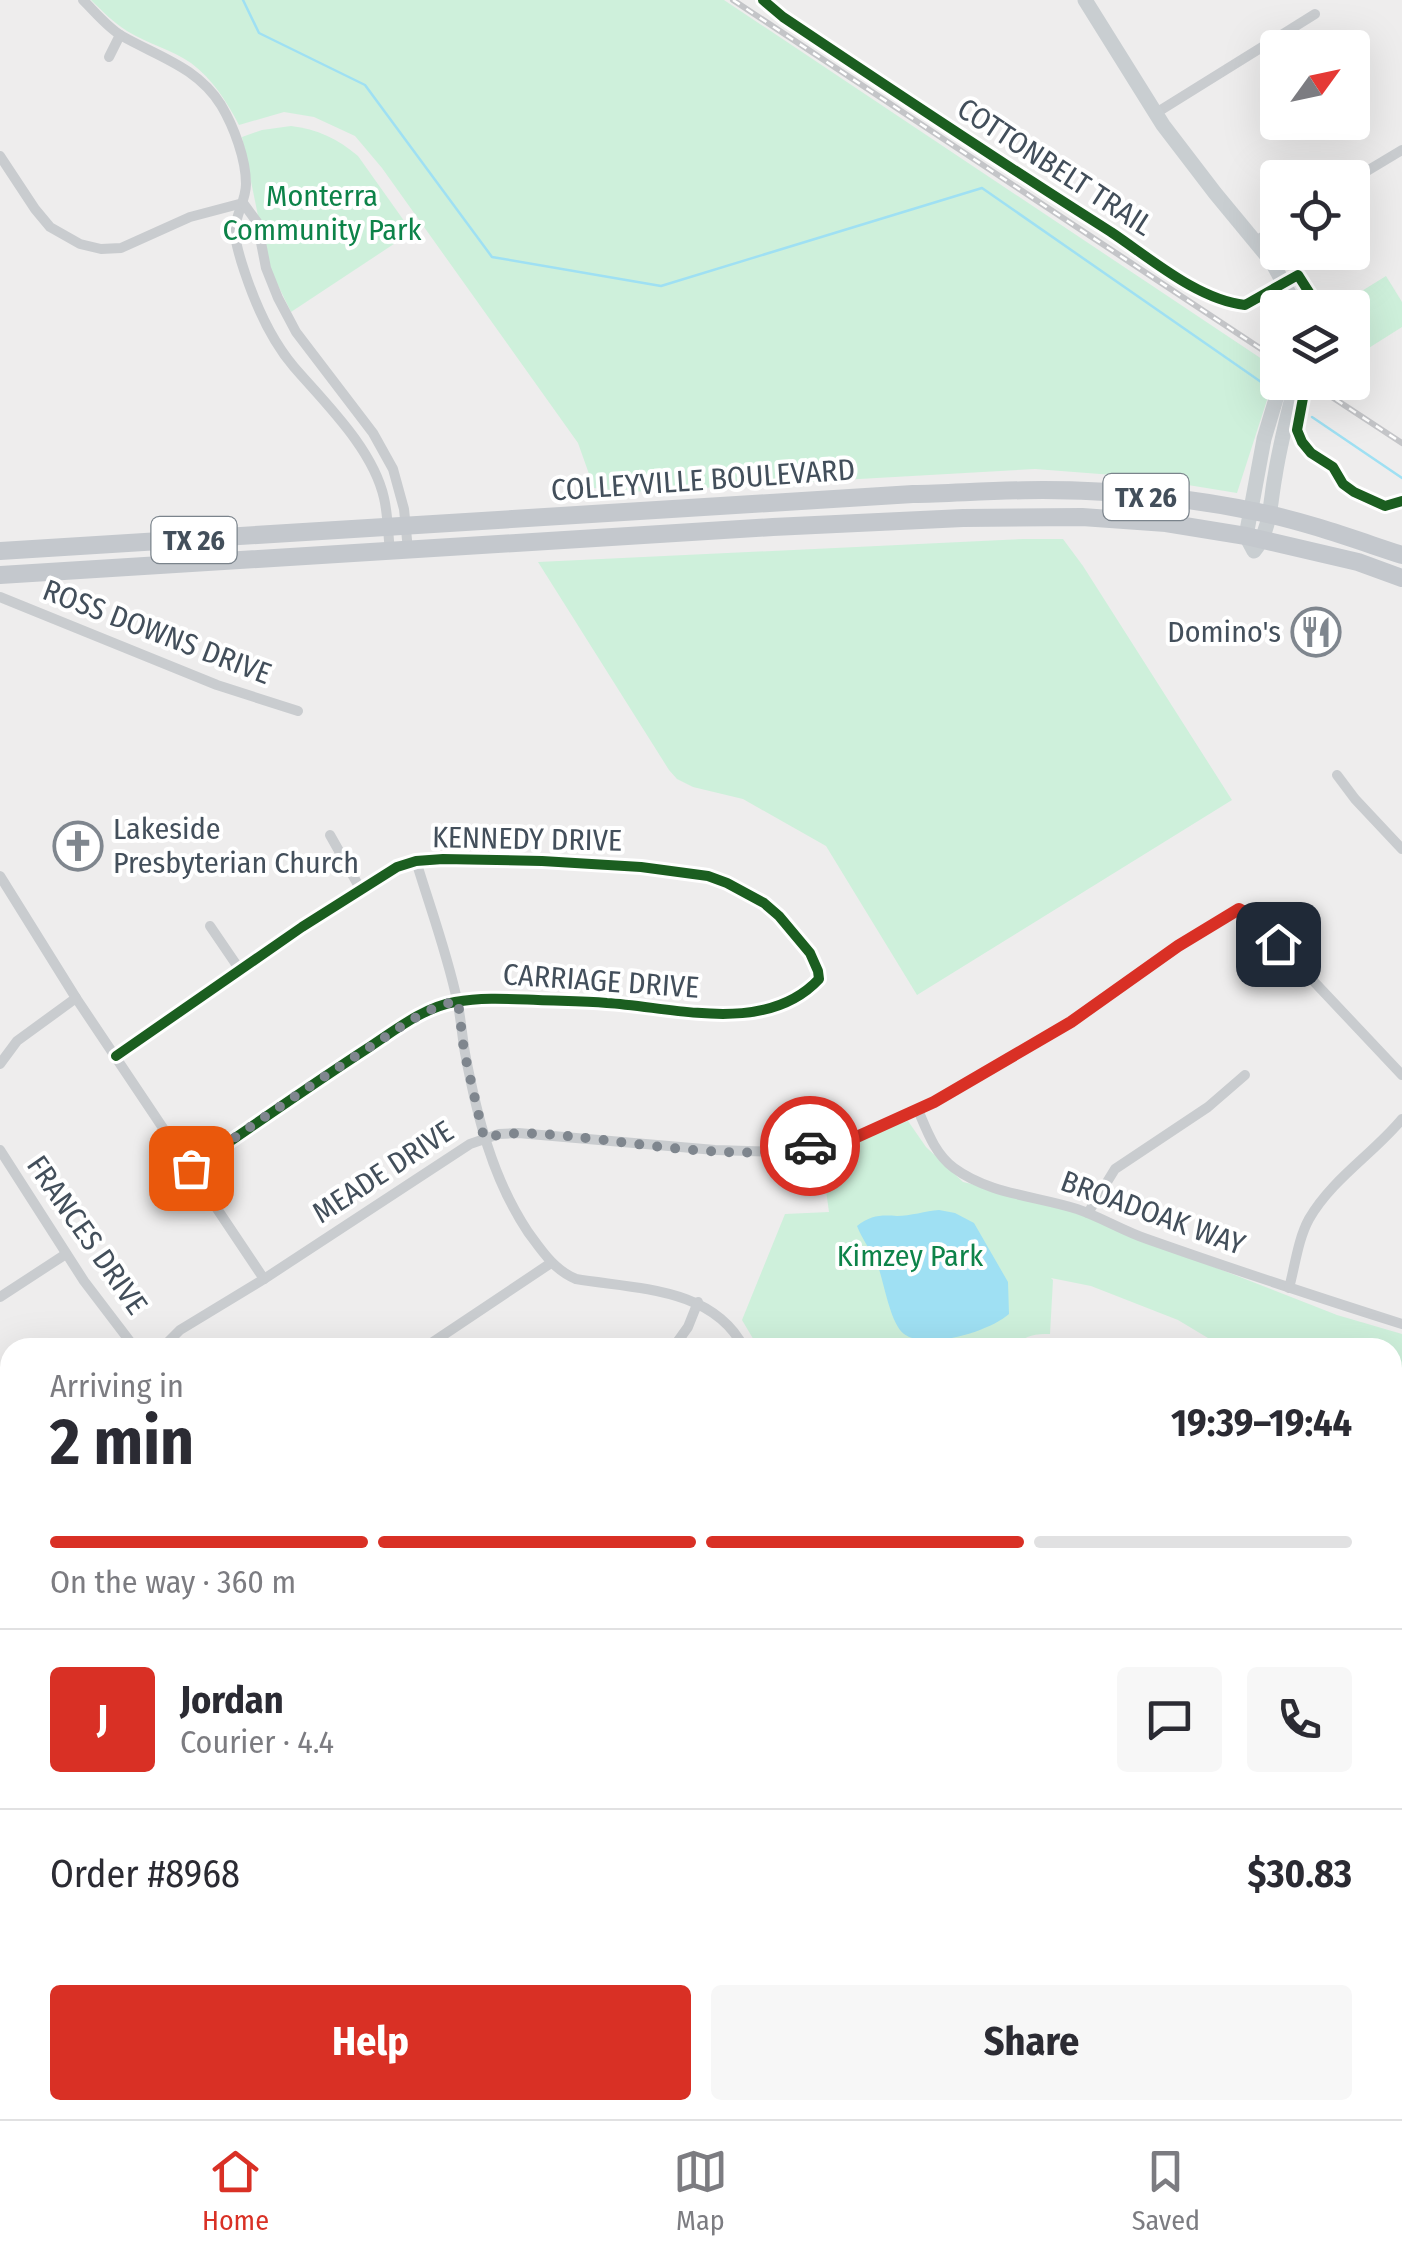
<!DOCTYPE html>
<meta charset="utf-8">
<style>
:root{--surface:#fff;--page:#f7f7f7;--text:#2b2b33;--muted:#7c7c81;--line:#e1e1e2;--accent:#d93025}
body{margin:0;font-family:"Fira Sans Condensed",sans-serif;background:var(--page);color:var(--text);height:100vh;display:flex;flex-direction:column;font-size:38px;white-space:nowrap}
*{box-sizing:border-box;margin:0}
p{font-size:32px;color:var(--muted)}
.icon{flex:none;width:55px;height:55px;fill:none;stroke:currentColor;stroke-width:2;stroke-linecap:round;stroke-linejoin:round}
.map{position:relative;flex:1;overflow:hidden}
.panel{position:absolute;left:0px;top:1338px;width:1402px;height:782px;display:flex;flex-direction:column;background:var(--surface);border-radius:30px 30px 0 0;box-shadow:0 10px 40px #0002}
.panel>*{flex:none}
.needle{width:65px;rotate:57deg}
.fabs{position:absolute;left:1260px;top:30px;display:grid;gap:20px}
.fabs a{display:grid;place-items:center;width:110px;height:110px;border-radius:10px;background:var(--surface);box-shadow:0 10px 40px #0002;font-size:50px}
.pin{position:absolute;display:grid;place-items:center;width:85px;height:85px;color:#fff;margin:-42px;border-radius:20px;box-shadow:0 5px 15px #0006}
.courier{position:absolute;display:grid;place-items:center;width:100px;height:100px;margin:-50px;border:8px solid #d93025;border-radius:50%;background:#fff;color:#222;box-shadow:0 2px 12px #0007}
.head em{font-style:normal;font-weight:700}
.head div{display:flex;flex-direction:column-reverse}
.head{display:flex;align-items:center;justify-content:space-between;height:170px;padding:0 50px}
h1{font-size:65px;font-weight:700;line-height:75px}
.bar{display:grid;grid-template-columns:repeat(4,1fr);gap:15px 10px;align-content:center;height:120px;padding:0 50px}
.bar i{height:12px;border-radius:8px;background:var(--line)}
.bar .selected{background:var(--accent)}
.bar p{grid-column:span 4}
.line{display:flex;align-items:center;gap:25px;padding:0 50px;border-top:2px solid var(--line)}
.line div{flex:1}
.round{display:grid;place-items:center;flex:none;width:105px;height:105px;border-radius:10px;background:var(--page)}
.button{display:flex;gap:20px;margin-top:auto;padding:20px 50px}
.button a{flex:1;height:115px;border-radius:10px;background:var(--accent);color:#fff;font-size:40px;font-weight:700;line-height:115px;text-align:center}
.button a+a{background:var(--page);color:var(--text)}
.menu{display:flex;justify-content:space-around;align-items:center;height:140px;border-top:2px solid var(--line);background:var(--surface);font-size:28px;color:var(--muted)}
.menu a{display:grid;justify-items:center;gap:5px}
.menu .selected{color:var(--accent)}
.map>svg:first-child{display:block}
.green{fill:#cef0db}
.water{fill:#9fe0f3}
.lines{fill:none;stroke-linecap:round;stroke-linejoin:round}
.stream{stroke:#9fe0f3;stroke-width:2.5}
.street{stroke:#c9cccf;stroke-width:10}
.secondary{stroke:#c9ced1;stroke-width:15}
.primary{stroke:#c4c8cd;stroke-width:18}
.rail-casing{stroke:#c4c5c8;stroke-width:6}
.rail{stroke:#fff;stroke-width:2.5;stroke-dasharray:8;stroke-linecap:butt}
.cycleway-casing{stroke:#fff;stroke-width:16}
.cycleway{stroke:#1b5e20;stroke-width:10}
.done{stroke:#7f868e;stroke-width:10;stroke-dasharray:0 18}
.route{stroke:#d93025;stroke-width:12}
.labels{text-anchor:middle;stroke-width:8;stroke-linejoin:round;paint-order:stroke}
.shield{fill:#fff;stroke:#7b848c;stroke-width:2.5}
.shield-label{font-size:28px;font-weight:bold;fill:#434f5b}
.street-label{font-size:30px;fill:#434f5b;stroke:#fff}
.park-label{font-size:30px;fill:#0d8349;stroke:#fff}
.poi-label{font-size:30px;fill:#434f5b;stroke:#fff;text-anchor:end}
</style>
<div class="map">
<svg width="1402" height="2119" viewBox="0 0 1402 2119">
<rect width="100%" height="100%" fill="#eeeded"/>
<g class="green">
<path d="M91 0H724L1277 369 1237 493 1139 477 1035 469 630 492 594 488 578 443 382 168 355 136 314 117 284 112 239 125C226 100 213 80 191 63 171 49 148 44 127 31 114 23 102 11 91 0Z"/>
<path d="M291 126C317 129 338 139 358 156L412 232 291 312 268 265 242 137 262 130Z"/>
<polygon points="1386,276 1402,302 1402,327 1364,351 1353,332 1352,308 1336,307"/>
<polygon points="1023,539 1063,539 1083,566 1232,800 917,995 826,846 743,799 693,787 677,779 669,770 538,562"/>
<path d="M908 1121 926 1147 963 1182 1048 1202 1337 1315 1402 1334V1432L1393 1430 1392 1348 1223 1347 1178 1320 1091 1286 1051 1278 1053 1280 1050 1334C1034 1334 1026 1335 1014 1347H758L742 1320 785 1214 829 1212 824 1176 814 1152Z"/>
</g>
<path class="water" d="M939 1210 955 1213 974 1223 1008 1282 1009 1314C990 1331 927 1351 904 1334 889 1322 884 1279 876 1261 870 1249 862 1239 857 1226 871 1215 881 1215 897 1216 910 1216 926 1211 939 1210Z"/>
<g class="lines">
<g class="stream">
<polyline points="243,0 259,33 365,85 492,257 661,286 982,188 1264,384"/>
<polyline points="1312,417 1402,478"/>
</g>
<g class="street">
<path d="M83 0C95 12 108 28 122 36 159 57 197 67 221 105 234 127 246 159 246 184 246 200 236 214 235 229 234 241 241 261 245 273 256 306 271 340 294 367 326 404 373 449 384 498 388 515 388 534 390 551"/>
<polyline points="109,57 120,35"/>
<polyline points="1156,113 1315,14"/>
<polyline points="0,156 35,209 50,227 80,244 101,249 121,248 190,217 243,203"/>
<polyline points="1352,180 1402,150"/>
<polyline points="243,203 257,222 266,268 278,298 296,332 373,433 393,469 404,509 408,550"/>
<polyline points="1256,241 1278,227"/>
<polyline points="0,597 217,685 298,711"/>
<polyline points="1337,775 1355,799 1402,849"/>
<polyline points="330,835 361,890"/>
<path d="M416 861C430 907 447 953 457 1000 461 1018 462 1036 465 1053 477 1116 492 1178 528 1232 542 1251 554 1270 576 1279 636 1289 713 1287 744 1348"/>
<polyline points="0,876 76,998 264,1279"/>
<polyline points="210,926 240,970"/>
<path d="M116 1056 302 927 397 867 416 861 443 859 542 861 641 867 708 876 727 883 764 903 779 916 810 953 818 971 819 979C766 1036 674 1007 607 1003 584 1001 561 1001 538 1000 510 999 483 997 455 1002 424 1007 394 1031 368 1048 308 1087 250 1128 191 1168"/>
<polyline points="0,1064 17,1041 76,998"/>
<path d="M918 1110C927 1131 935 1154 954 1168 989 1194 1036 1196 1077 1209 1101 1217 1123 1231 1147 1239 1232 1269 1317 1297 1402 1324"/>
<polyline points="0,1150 84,1281 135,1348"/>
<polyline points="1088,1213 1115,1169 1208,1107 1245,1075"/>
<path d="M1289 1288C1295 1266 1298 1239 1309 1219 1332 1179 1373 1154 1402 1119"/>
<polyline points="0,1297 66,1254"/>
<polyline points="162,1348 180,1330 264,1279 470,1144 499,1134 518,1133 715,1150 777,1152 850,1140 934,1102 1071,1022 1179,946 1239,909 1253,917 1402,1075"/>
<polyline points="424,1348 551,1263"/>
<polyline points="673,1348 688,1327 698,1302"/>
<polyline points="0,1491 10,1484"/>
<polyline points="0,1707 10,1701"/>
<polyline points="0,1740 10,1754"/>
<polyline points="0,1961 10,1954"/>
<polyline points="625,2110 631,2119"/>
<polyline points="1079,2110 1085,2119"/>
<polyline points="1328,2110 1333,2119"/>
<polyline points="1354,2110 1360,2119"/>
<polyline points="141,2119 154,2110"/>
<polyline points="927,2119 941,2110"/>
</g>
<g class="secondary">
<polyline points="1085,0 1163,125 1215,193 1272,262 1297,308"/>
<path d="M1281 382 1264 439 1246 536 1254 551C1271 530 1270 502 1275 476 1280 444 1288 413 1296 382"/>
</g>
<g class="primary">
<path d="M0 551 913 494C956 493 1000 490 1043 490 1116 490 1192 498 1263 513 1310 523 1356 540 1402 555"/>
<polyline points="0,575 773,527 963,518 1082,517 1166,523 1246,536 1358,562 1402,578"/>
</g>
<g class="rail-casing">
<g id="rail">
<polyline points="733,0 1278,360"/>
<polyline points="1309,382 1402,443"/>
</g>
</g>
<use href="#rail" class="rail"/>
<g class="cycleway-casing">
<g id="cycleway">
<path d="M763 0 783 17C892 90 1000 162 1111 232 1150 258 1198 300 1245 305L1298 275 1319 308"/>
<polyline points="1306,382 1297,430 1302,442 1311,453 1333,467 1343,484 1354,492 1385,506 1402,501"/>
<path d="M116 1056 302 927 397 867 416 861 443 859 542 861 641 867 708 876 727 883 764 903 779 916 810 953 818 971 819 979C766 1036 674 1007 607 1003 584 1001 561 1001 538 1000 510 999 483 997 455 1002 424 1007 394 1031 368 1048 308 1087 250 1128 191 1168"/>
</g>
</g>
<use href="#cycleway" class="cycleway"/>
</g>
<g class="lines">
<path class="done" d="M191 1168C250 1127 309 1086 370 1047 397 1030 425 1007 458 1001L464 1051 484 1138C515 1130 546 1134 577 1137 646 1144 744 1162 810 1146"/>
<polyline class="route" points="810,1146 850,1140 934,1102 1071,1022 1178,946 1239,909 1253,917 1278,944"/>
</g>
<defs>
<g id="restaurant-ring" transform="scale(2.5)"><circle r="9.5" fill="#fff" stroke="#7f868e" stroke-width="1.5"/><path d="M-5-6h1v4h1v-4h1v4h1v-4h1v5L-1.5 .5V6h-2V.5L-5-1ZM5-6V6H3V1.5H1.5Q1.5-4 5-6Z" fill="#7f868e"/></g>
<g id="church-ring" transform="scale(2.5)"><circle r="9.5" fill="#fff" stroke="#7f868e" stroke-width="1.5"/><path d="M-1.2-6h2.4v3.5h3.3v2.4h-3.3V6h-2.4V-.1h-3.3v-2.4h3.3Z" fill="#7f868e"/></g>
</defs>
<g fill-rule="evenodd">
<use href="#restaurant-ring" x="1316" y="632"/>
<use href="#church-ring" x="78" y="846"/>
</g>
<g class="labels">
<g class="shield">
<rect x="1103.5" y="474" width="85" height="46" rx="8"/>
<rect x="151.5" y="517" width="85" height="46" rx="8"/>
</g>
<g class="shield-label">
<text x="1146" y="507">TX 26</text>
<text x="194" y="550">TX 26</text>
</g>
<g class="street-label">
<text transform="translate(1055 167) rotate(33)" y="10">COTTONBELT TRAIL</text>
<text transform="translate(703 480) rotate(-4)" y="10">COLLEYVILLE BOULEVARD</text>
<text transform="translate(157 632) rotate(21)" y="10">ROSS DOWNS DRIVE</text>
<text transform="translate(527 839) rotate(1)" y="10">KENNEDY DRIVE</text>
<text transform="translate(601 981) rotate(4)" y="10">CARRIAGE DRIVE</text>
<text transform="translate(383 1172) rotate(-33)" y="10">MEADE DRIVE</text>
<text transform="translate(1153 1213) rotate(20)" y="10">BROADOAK WAY</text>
<text transform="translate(87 1235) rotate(55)" y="10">FRANCES DRIVE</text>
</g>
<g class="park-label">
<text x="322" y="206">Monterra<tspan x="322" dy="34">Community Park</tspan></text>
<text x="910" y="1266">Kimzey Park</text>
</g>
<g class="poi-label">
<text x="1281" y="642">Domino's</text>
<text x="113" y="839" text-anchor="start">Lakeside<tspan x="113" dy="34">Presbyterian Church</tspan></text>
</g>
</g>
</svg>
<div class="fabs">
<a><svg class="needle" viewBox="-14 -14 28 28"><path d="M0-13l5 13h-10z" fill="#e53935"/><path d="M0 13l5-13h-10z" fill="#7c7c81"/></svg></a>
<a><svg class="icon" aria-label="locate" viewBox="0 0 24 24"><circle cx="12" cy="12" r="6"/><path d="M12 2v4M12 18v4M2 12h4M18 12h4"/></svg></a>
<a><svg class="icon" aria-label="layers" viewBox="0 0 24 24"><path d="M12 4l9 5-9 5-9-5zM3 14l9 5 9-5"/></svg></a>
</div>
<div class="pin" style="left:191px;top:1168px;background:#ea580c"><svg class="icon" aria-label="bag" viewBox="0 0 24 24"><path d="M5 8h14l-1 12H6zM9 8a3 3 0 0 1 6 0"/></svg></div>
<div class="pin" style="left:1278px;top:944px;background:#1f2937"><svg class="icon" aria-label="home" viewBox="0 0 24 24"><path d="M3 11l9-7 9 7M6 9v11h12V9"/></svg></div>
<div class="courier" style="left:810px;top:1146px"><svg class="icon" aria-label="car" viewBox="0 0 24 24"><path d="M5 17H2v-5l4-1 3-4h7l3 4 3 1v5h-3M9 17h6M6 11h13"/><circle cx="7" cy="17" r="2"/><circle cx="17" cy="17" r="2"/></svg></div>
<section class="panel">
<div class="head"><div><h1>2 min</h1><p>Arriving in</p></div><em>19:39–19:44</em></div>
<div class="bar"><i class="selected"></i><i class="selected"></i><i class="selected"></i><i></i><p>On the way · 360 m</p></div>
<div class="line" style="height:180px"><b class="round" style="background:var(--accent);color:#fff">J</b><div><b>Jordan</b><p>Courier · 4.4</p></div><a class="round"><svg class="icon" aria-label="chat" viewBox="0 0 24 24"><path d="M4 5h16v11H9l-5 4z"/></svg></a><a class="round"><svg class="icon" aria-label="phone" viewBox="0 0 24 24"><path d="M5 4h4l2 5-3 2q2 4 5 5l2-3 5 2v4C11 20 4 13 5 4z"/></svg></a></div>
<div class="line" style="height:130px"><div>Order #8968</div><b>$30.83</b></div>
<div class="button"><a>Help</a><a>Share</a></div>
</section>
</div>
<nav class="menu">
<a class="selected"><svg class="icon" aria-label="home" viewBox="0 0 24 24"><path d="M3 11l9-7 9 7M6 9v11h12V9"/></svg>Home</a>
<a><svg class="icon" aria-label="map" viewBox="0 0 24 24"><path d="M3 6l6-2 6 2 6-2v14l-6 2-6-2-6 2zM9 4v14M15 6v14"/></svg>Map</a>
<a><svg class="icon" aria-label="saved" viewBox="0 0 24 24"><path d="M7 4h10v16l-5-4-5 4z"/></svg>Saved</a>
</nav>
